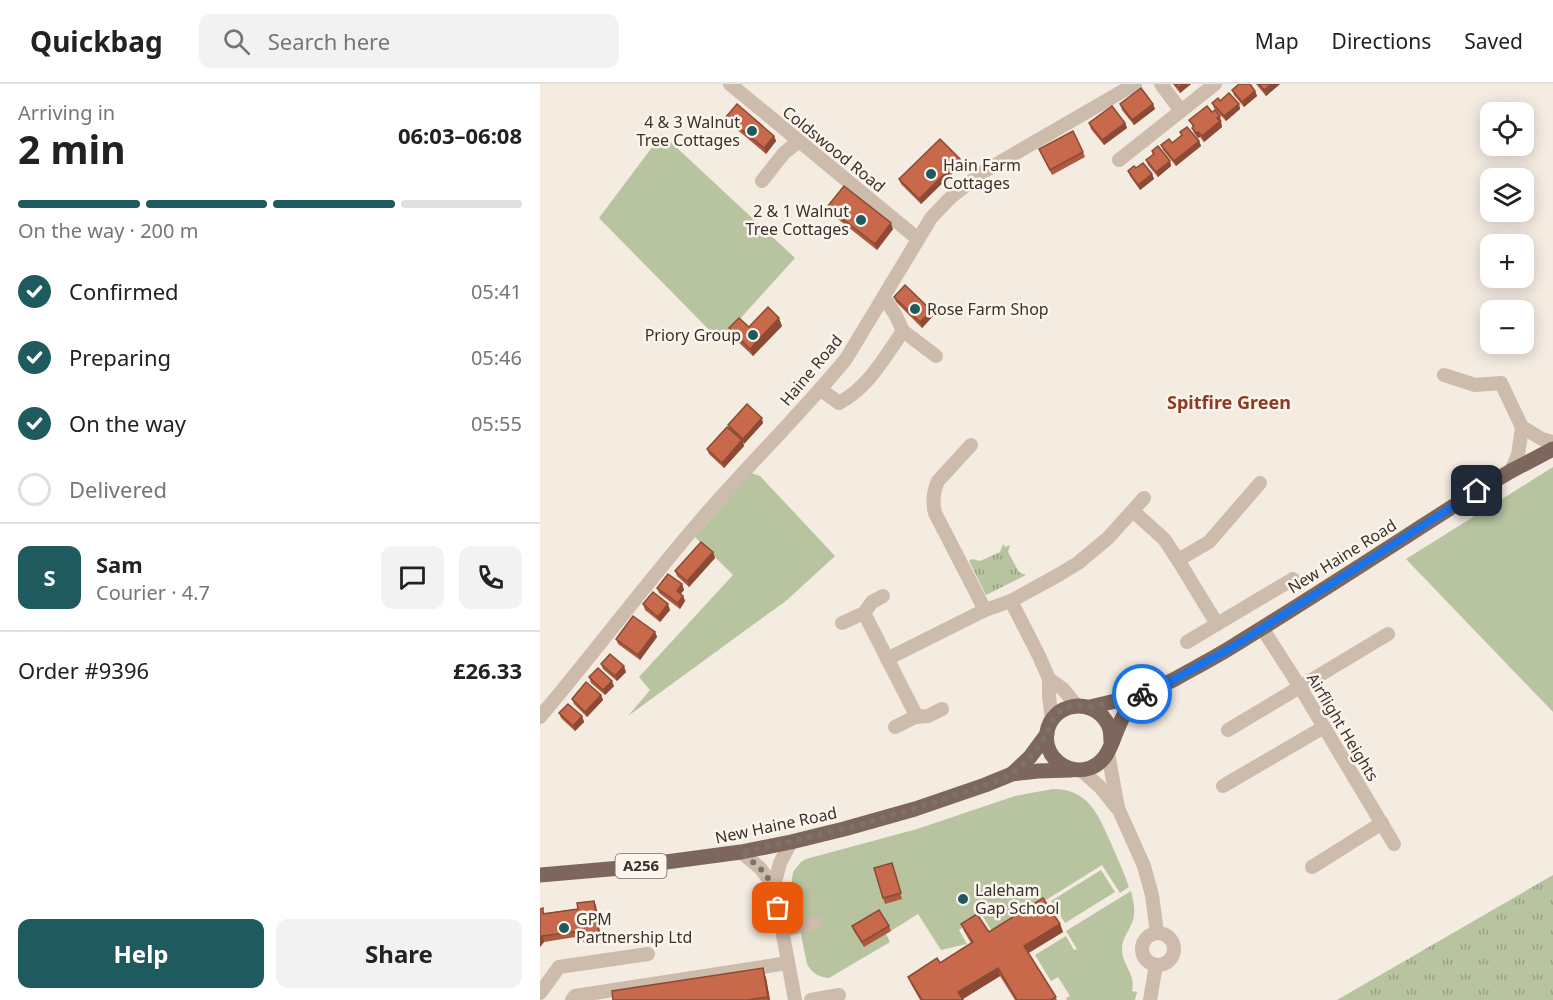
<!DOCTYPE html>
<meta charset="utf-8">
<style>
:root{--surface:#fff;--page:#f2f2f2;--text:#222;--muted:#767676;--line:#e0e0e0;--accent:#1f5a5e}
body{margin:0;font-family:"Noto Sans",sans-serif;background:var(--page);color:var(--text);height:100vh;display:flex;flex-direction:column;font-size:22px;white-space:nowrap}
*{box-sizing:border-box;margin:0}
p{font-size:20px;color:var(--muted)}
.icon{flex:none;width:33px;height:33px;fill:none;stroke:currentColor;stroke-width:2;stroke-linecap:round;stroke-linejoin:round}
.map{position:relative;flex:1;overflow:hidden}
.sheet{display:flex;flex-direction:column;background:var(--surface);width:540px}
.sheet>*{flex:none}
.tools{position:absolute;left:940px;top:18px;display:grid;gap:12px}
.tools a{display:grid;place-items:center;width:54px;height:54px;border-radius:12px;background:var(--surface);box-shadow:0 3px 15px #0003;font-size:30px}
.pin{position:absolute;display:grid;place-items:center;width:51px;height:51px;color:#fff;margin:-26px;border-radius:12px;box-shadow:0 3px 9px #0006}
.courier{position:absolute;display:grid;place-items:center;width:60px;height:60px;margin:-30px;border:4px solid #1a73e8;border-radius:50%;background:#fff;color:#222;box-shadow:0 2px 8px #0007}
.head em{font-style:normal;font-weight:700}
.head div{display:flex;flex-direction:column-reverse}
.head{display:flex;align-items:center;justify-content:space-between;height:102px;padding:0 18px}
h1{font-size:39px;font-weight:700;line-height:45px}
.bar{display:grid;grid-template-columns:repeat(4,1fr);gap:9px 6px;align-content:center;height:72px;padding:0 18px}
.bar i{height:8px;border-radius:4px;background:var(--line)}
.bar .current{background:var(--accent)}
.bar p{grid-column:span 4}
.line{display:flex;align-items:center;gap:15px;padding:0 18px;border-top:2px solid var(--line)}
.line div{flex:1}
.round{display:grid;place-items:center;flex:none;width:63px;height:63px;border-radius:12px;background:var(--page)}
ol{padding:0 18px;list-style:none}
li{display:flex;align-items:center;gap:18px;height:66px}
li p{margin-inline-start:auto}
li .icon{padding:6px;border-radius:50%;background:var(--accent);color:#fff;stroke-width:4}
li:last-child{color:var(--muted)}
li i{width:33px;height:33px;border:3px solid var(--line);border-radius:50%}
.cta{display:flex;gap:12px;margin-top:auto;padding:12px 18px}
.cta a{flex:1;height:69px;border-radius:12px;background:var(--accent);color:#fff;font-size:24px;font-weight:700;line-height:69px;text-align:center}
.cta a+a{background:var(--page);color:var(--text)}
header{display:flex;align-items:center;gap:36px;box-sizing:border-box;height:84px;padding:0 30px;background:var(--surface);border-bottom:2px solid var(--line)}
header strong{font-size:28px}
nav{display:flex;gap:33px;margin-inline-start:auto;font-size:21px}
.search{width:420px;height:54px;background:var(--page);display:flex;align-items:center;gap:15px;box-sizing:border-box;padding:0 21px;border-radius:12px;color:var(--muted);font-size:22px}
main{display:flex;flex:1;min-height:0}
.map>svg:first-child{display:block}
.grass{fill:#b8c4a0}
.park{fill:url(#park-tufts)}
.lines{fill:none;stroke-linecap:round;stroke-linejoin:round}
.minor{stroke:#cdbbac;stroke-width:14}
.major{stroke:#7d675c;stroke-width:15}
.wall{fill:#ac5a40}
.shaded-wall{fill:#8c4a34}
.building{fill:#c8694b;stroke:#8c4a34;stroke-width:1.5}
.done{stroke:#7c716b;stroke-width:6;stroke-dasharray:0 10.8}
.route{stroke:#1a73e8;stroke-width:8}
.poi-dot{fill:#1f5a5e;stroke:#fbf5ee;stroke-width:2}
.labels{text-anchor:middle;stroke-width:5;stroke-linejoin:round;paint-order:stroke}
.shield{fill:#fbf5ee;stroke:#756b66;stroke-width:1.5}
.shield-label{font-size:15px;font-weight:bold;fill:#3b302b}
.poi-label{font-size:16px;fill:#3b302b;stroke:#fbf5ee;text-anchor:start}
.street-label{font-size:16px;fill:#3b302b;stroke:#fbf5ee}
.neighbourhood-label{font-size:18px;font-weight:bold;fill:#8c3b22;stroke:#fbf5ee}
</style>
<header>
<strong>Quickbag</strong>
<div class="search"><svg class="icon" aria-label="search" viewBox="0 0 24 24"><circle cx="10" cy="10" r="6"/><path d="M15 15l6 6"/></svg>Search here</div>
<nav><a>Map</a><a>Directions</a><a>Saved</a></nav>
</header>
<main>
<section class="sheet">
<div class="head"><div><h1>2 min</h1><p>Arriving in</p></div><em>06:03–06:08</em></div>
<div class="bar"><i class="current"></i><i class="current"></i><i class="current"></i><i></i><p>On the way · 200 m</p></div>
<ol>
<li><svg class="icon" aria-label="check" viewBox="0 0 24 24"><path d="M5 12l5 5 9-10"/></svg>Confirmed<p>05:41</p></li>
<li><svg class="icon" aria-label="check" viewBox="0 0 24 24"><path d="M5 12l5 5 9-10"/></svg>Preparing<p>05:46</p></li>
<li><svg class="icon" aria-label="check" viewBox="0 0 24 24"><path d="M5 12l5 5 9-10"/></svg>On the way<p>05:55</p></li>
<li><i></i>Delivered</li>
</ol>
<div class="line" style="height:108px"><b class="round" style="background:var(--accent);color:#fff">S</b><div><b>Sam</b><p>Courier · 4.7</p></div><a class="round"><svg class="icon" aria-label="chat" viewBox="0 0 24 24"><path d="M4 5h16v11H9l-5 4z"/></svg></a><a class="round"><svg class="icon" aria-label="phone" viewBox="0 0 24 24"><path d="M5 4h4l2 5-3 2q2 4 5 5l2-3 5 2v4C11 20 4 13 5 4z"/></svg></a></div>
<div class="line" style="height:78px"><div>Order #9396</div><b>£26.33</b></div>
<div class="cta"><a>Help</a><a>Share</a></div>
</section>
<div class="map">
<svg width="1013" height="916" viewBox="0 0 1013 916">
<defs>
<pattern id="park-tufts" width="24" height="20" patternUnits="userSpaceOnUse" patternTransform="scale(1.5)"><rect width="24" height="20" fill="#b8c4a0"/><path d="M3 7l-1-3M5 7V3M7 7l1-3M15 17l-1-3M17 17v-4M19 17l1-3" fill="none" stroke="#97a083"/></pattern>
</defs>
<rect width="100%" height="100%" fill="#f4ebe1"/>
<g class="grass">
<polygon points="122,50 255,174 180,257 59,134"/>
<polygon points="1013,383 1013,628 866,475"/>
<polygon points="211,389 220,392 295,472 247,516 88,632 110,606 99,593 193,491 155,453"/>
<path d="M513 705C547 705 557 728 569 755 576 771 583 786 589 803L580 809 562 781 453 849 442 831 419 846 427 860 401 866 378 830 346 850 350 858 289 894C278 893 272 889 267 880L251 801 253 788 261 778 266 775 377 745 475 712Z"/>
<polygon points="561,786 575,808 525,839 511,817"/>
<path d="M591 807C593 816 596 826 593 836 590 847 582 852 582 866 583 883 596 890 592 907L597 908 595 916H527L526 914 530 912 518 893 511 897 495 871 526 852 534 866 537 865 526 847Z"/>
</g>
<g class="park">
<polygon points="463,460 465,463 470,461 468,468 479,488 486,491 446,511 429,477 432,475 440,477 460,468"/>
<polygon points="1013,791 1013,916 797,916"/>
</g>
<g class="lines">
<g class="minor">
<polyline points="190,0 378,155"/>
<polyline points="621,0 641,27"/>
<polyline points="579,76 675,0"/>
<polyline points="222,97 244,69 259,57"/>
<polyline points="344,214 355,230 363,247"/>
<polyline points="904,291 935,301 961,299 982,343 1002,355 1013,358"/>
<path d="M280 305 299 319C328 304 344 274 363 247L396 272"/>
<path d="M431 361 398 397C393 408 392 417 395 429L445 526"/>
<polyline points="971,387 978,371 982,343"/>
<polyline points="593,427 624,455 638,476 677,540"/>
<polyline points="638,476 669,458 720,399"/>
<polyline points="471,517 499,572 509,595 509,612 512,636"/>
<polyline points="324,529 377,633"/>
<polyline points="302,539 324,529 332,518 343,512"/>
<polyline points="722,544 760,603 854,760"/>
<polyline points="647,558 753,495"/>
<polyline points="347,575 445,526 471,517 520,490 538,479 568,454 604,414"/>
<polyline points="509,595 523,605 536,621"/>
<path d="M0 633C54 569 104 502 159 438 206 383 259 332 306 275L391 134 411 113 443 88 595 0"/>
<polyline points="355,643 375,633 388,632 402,625"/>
<polyline points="688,646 848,550"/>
<polyline points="568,669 578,724 604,782 612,811 617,849"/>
<polyline points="541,686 560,703 576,723"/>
<polyline points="683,702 784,643"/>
<polyline points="251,758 240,779 234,802 255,916"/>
<polyline points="201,768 220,784 234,802"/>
<polyline points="772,783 842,739"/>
<polyline points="242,846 276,839"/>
<circle cx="618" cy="865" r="16"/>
<polyline points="0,909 19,883 108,870"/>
<polyline points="32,916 35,912 248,879"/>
<polyline points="271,916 299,911"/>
<polyline points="610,916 616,881"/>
</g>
<g class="major">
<polyline points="550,623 605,610"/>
<path d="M571 658C571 651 571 643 566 637 551 613 512 619 507 648 503 672 526 692 550 684 573 676 573 646 586 628 591 622 600 616 607 611 615 604 625 600 635 595 656 583 678 572 698 559 778 510 857 458 937 407L971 387 1013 365"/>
<polyline points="472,690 490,673 507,650"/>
<polyline points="0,791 81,784 201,768 251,758 304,745 375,725 445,701 472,690 498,687 531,686"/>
</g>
</g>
<g class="wall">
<polygon points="633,0 651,0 640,9"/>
<polygon points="699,0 710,0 715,7 717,12 704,23 694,11 692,6 699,1"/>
<polygon points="716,0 740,0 726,12"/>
<polygon points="680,17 699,20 700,25 686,37 674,24 672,19"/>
<polygon points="580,20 615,25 594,41 582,26"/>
<polygon points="672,28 682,37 681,38 682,43 664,58 660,53 658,54 654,49 652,44 653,43 649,36"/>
<polygon points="186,33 234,52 236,57 226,70 188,38"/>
<polygon points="549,39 585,39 587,44 564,61 551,45"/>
<polygon points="640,48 659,57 661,62 636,82 623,66 621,61 632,59 642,51"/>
<polygon points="499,65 543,68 545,73 512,91"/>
<polygon points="612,67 630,77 631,82 618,93 608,81 606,76 613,71"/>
<polygon points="420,75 422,80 381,120 361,100 359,95"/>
<polygon points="596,84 612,90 614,95 600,106 590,92 588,87"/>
<polygon points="287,123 353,145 337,166 289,128"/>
<polygon points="354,213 392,227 393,232 382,244 356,218"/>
<polygon points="242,242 213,272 192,252 189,244"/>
<polygon points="223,339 204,360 203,358 204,362 184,384 169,370 167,365 189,345 188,341"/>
<polygon points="173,468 175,474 149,503 137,492 135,487"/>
<polygon points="142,500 144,506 140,510 143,512 145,517 140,525 119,509 117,504"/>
<polygon points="103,520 130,526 120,538 105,526"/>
<polygon points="115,548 117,553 100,576 78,560 76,555"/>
<polygon points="61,580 86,588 77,597 63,585"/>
<polygon points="49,593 74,602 65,611 51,599"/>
<polygon points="61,611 63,616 47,633 34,620 32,615"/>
<polygon points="19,629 42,632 44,638 35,647 21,634"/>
<polygon points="352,779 362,815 345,820 343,814"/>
<polygon points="54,817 56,822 61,856 44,859 42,852 4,858 0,863 0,825 5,829 38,825"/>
<polygon points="421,840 449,848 520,840 523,848 488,869 517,916 475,916 460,892 423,915 423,916 380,916 371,900 368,893 400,879 431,859 424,847"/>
<polygon points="312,842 349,842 351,847 324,863 314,847"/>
<polygon points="226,894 230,916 73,916"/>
</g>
<g class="shaded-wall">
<polygon points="643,0 651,0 640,9 639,4"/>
<polygon points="732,0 740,0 726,12 724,6"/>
<polygon points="715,7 717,12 704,23 702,18"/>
<polygon points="613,20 615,25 594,41 592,36"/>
<polygon points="699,20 700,25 686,37 684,32"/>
<polygon points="680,32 682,43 664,58 662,52"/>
<polygon points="585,39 587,44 564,61 562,56"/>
<polygon points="658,48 660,53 658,54 656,49"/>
<polygon points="234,52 236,57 226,70 224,64"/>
<polygon points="659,57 661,62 636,82 634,77"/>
<polygon points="420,75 422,80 381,120 379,115"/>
<polygon points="630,77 631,82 618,93 616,88"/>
<polygon points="612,90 614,95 600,106 598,101"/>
<polygon points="351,139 353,145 337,166 335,160"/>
<polygon points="392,227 393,232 382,244 380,238"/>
<polygon points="239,234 242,242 213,272 210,265"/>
<polygon points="222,334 223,339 204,360 203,355"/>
<polygon points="202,356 204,362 184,384 182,379"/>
<polygon points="173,468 175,474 149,503 147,497"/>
<polygon points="142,500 144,506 139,512 137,507"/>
<polygon points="143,512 145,517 140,525 138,519"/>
<polygon points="128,520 130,526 120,538 118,533"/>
<polygon points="115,548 117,553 100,576 98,571"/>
<polygon points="84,582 86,588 77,597 75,592"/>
<polygon points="72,597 74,602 65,611 63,606"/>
<polygon points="61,611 63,616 47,633 45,628"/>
<polygon points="42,632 44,638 35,647 33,642"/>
<polygon points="54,817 56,822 61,856 59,851"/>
<polygon points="520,840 523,848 487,870 484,862"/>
<polygon points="2,852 4,858 0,863 0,855"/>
<polygon points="223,884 226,894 230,916 229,916 228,913"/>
<polygon points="458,884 460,892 421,916 418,908"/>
</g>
<g class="building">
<polygon points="635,0 643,0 639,4"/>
<polygon points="699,0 710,0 715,7 702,18 692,6"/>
<polygon points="719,0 732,0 724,6"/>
<polygon points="601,4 613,20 592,36 580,20"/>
<polygon points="689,9 699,20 684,32 672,19 678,14 680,17"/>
<polygon points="197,20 234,52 224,64 186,33"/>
<polygon points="572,22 585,39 562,56 549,39"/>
<polygon points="667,22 672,28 675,26 680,32 677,34 680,37 662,52 658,48 656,49 652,44 654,42 649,36"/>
<polygon points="647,43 659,57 634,77 621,61 629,55 632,59 642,51 640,48"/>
<polygon points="533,47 543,68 510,86 499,65"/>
<polygon points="400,55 420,75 379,115 359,95"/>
<polygon points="618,62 630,77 616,88 606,76 614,70 612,67"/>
<polygon points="603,79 612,90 598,101 588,87 594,82 596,84"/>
<polygon points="304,102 351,139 335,160 287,123"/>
<polygon points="365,201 392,227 380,238 354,213"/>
<polygon points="228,223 239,234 210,265 189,244 199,234 209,243"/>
<polygon points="207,320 222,334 203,355 188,341"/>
<polygon points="187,343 202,356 182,379 167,365"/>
<polygon points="161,458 173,468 147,497 135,487"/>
<polygon points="128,490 142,500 137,507 143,512 138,519 117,504"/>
<polygon points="113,508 128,520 118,533 103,520"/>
<polygon points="93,532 115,548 98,571 76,555"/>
<polygon points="70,570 84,582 75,592 61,580"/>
<polygon points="58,584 72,597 63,606 49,593"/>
<polygon points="46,598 61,611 45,628 32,615"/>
<polygon points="28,620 42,632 33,642 19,629"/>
<polygon points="352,779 361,809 343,814 334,784"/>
<polygon points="503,814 520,840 484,862 516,913 511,916 477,916 458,884 418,908 423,916 382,916 368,893 397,874 400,879 433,858 421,840 437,830 449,848"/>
<polygon points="54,817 59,851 42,853 41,847 2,852 0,855 0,825 3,824 3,830 38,825 37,819"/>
<polygon points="339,826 349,842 322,858 312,842"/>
<polygon points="223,884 228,913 208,916 73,916 72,907"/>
</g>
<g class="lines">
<path class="done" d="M238 824 234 802 220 784 201 768C272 754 343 736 412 712 429 706 458 699 472 689 485 681 497 665 505 652 510 644 510 635 519 628 532 617 540 625 553 622 570 619 586 614 602 610"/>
<polyline class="route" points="602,610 610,609 696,561 937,407"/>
</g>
<g class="poi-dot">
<circle cx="212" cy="47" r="6"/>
<circle cx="391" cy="90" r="6"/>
<circle cx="321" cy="136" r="6"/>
<circle cx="375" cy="225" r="6"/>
<circle cx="213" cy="251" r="6"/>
<circle cx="423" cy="815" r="6"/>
<circle cx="24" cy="844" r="6"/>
</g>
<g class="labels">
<rect class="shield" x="75.5" y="770" width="51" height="24" rx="4.5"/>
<g class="shield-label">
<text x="101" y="787">A256</text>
</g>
<g class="poi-label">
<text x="200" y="44" text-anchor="end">4 &amp; 3 Walnut<tspan x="200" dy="18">Tree Cottages</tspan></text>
<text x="403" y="87">Hain Farm<tspan x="403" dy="18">Cottages</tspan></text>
<text x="309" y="133" text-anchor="end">2 &amp; 1 Walnut<tspan x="309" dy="18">Tree Cottages</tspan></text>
<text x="387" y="231">Rose Farm Shop</text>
<text x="201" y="257" text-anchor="end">Priory Group</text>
<text x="435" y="812">Laleham<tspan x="435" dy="18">Gap School</tspan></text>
<text x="36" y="841">GPM<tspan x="36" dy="18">Partnership Ltd</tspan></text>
</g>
<g class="street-label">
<text transform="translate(294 65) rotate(39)" y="6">Coldswood Road</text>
<text transform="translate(271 286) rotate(-50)" y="6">Haine Road</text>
<text transform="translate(802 472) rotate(-32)" y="6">New Haine Road</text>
<text transform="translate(803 643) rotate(59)" y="6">Airflight Heights</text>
<text transform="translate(236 741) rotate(-12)" y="6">New Haine Road</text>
</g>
<g class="neighbourhood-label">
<text x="689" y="325">Spitfire Green</text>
</g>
</g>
</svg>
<div class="tools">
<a><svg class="icon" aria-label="locate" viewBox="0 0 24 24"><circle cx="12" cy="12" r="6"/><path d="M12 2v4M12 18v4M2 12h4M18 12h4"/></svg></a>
<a><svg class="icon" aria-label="layers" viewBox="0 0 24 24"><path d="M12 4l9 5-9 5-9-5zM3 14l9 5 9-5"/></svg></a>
<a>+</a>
<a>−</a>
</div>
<div class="pin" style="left:238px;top:824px;background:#ea580c"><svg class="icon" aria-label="bag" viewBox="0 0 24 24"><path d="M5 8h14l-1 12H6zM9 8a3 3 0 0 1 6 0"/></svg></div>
<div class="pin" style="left:937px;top:407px;background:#1f2937"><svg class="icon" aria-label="home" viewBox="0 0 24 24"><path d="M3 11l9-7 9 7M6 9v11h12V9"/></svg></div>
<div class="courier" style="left:602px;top:610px"><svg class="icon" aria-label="bike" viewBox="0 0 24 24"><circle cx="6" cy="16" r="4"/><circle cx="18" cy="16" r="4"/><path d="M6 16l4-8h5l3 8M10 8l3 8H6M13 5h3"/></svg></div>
</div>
</main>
